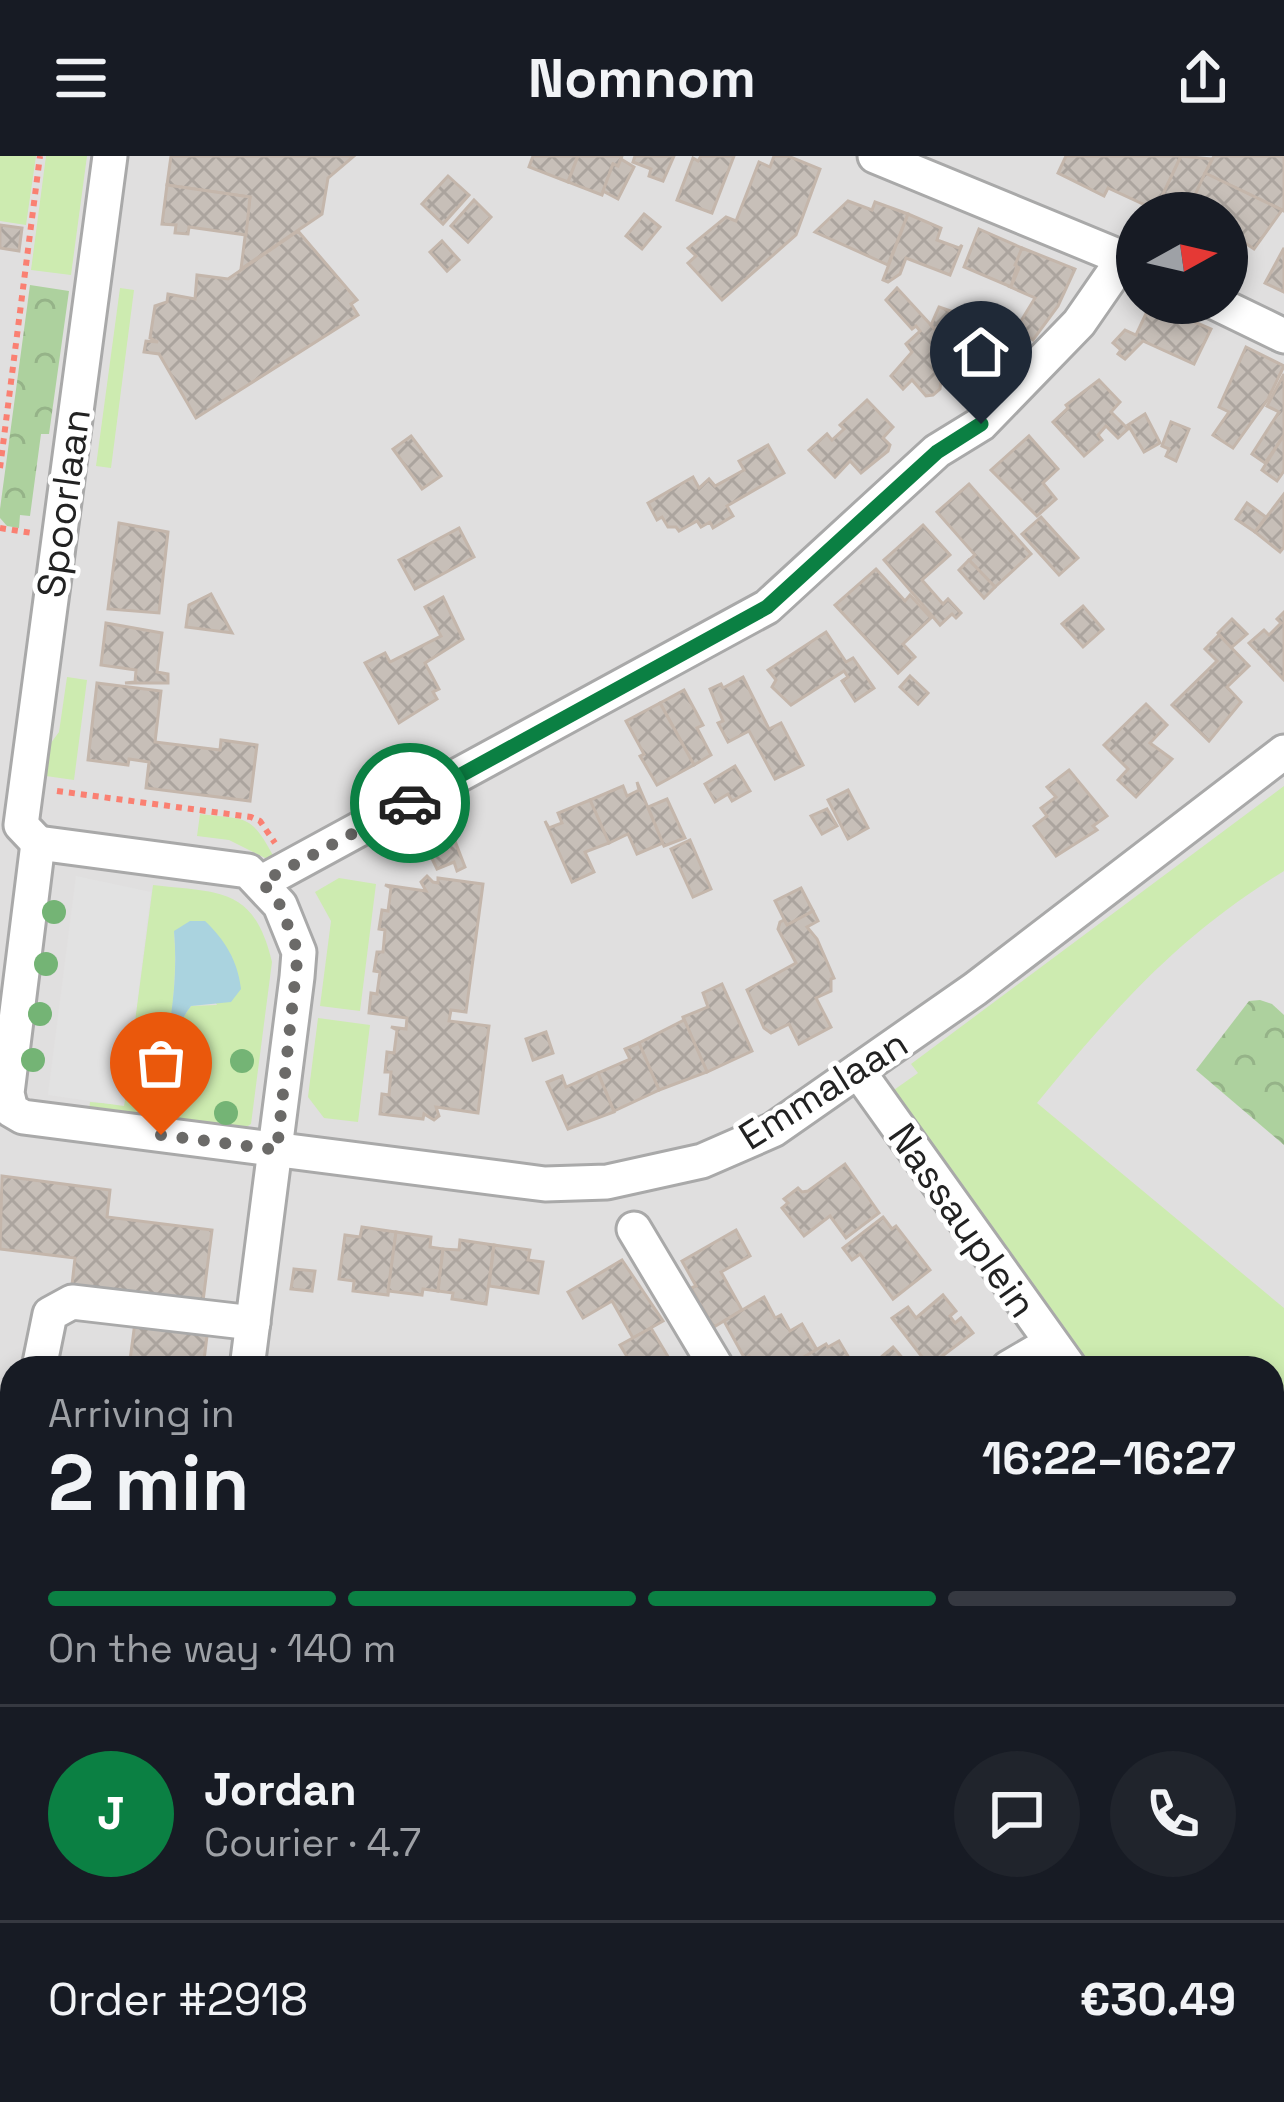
<!DOCTYPE html>
<meta charset="utf-8">
<style>
:root{--surface:#171b24;--page:#20242c;--text:#f1f3f6;--muted:#9ea1a6;--line:#363941;--accent:#0b8043}
body{margin:0;font-family:"Space Grotesk",sans-serif;background:var(--page);color:var(--text);height:100vh;display:flex;flex-direction:column;font-size:45px;white-space:nowrap}
*{box-sizing:border-box;margin:0}
p{font-size:39px;color:var(--muted)}
.icon{flex:none;width:66px;height:66px;fill:none;stroke:currentColor;stroke-width:2;stroke-linecap:round;stroke-linejoin:round}
.map{position:relative;flex:1;overflow:hidden}
.sheet{position:absolute;left:0px;top:1200px;width:1284px;height:747px;display:flex;flex-direction:column;background:var(--surface);border-radius:36px 36px 0 0;box-shadow:0 6px 18px #0003}
.sheet>*{flex:none}
.needle{width:78px;rotate:82deg}
.fabs{position:absolute;left:1116px;top:36px;display:grid;gap:24px}
.fabs a{display:grid;place-items:center;width:132px;height:132px;border-radius:50%;background:var(--surface);box-shadow:0 6px 18px #0003;font-size:60px}
.pin{position:absolute;display:grid;place-items:center;width:102px;height:102px;color:#fff;margin:-123px -51px;border-radius:50% 50% 50% 0;rotate:-45deg;box-shadow:0 0 12px #0007}
.pin .icon{rotate:45deg}
.courier{position:absolute;display:grid;place-items:center;width:120px;height:120px;margin:-60px;border:9px solid #0b8043;border-radius:50%;background:#fff;color:#222;box-shadow:0 3px 15px #0007}
.headline em{font-style:normal;font-weight:800}
.headline div{display:flex;flex-direction:column-reverse}
.headline{display:flex;align-items:center;justify-content:space-between;height:204px;padding:0 48px}
h1{font-size:78px;font-weight:800;line-height:90px}
.bar{display:grid;grid-template-columns:repeat(4,1fr);gap:18px 12px;align-content:center;height:144px;padding:0 48px}
.bar i{height:15px;border-radius:9px;background:var(--line)}
.bar .selected{background:var(--accent)}
.bar p{grid-column:span 4}
.line{display:flex;align-items:center;gap:30px;padding:0 48px;border-top:3px solid var(--line)}
.line div{flex:1}
.round{display:grid;place-items:center;flex:none;width:126px;height:126px;border-radius:63px;background:var(--page)}
header{display:flex;justify-content:space-between;align-items:center;height:156px;padding:0 48px;background:var(--surface);font-size:54px;font-weight:800}
.map>svg:first-child{display:block}
.residential{fill:#e0dfdf;fill-rule:evenodd}
.grass{fill:#cdebb0;fill-rule:evenodd}
.forest{fill:url(#forest-crowns)}
.parking{fill:#e2e2e2}
.water{fill:#aad3df}
.building{fill:url(#building-cross-hatch);stroke:#c4b6ab;stroke-width:3}
.lines{fill:none;stroke-linecap:round;stroke-linejoin:round}
.minor-casing{stroke:#a9a9a9;stroke-width:39}
.path{stroke:#fa8072;stroke-width:6;stroke-dasharray:6 6;stroke-linecap:butt}
.minor{stroke:#fff;stroke-width:33}
.tree{fill:#74b475}
.done{stroke:#6b6a68;stroke-width:12;stroke-dasharray:0 21.6}
.route{stroke:#0b8043;stroke-width:15}
.labels{text-anchor:middle;stroke-width:10;stroke-linejoin:round;paint-order:stroke}
.street-label{font-size:39px;fill:#222;stroke:#fff}
</style>
<header><svg class="icon" aria-label="menu" viewBox="0 0 24 24"><path d="M4 6h16M4 12h16M4 18h16"/></svg>Nomnom<svg class="icon" aria-label="share" viewBox="0 0 24 24"><path d="M12 15V3M7 8l5-5 5 5M5 13v7h14v-7"/></svg></header>
<div class="map">
<svg width="1284" height="1946" viewBox="0 0 1284 1946">
<defs>
<pattern id="forest-crowns" width="20" height="18" patternUnits="userSpaceOnUse" patternTransform="scale(3)"><rect width="20" height="18" fill="#add19e"/><path d="M2 6a3 3 0 1 1 6 0M12 15a3 3 0 1 1 6 0" fill="none" stroke="#95b388"/></pattern>
<pattern id="building-cross-hatch" width="8" height="8" patternUnits="userSpaceOnUse" patternTransform="scale(3)"><rect width="8" height="8" fill="#c7bfb8"/><path d="M0 0l8 8M0 8l8-8" fill="none" stroke="#aba49e"/></pattern>
</defs>
<rect width="100%" height="100%" fill="#f2efe9"/>
<path class="residential" d="M0 0H1284V1946H0ZM1137 57H1227V147H1137ZM12 1212H1272V1935H12Z"/>
<g class="grass">
<polygon points="0,0 36,0 26,69 0,65"/>
<polygon points="46,0 87,0 71,119 31,114"/>
<polygon points="120,132 134,134 111,312 96,310"/>
<polygon points="67,521 87,524 74,624 46,620 45,595 59,576"/>
<path d="M1284 630V715C1178 780 1115 852 1037 947L1284 1152V1397L1272 1403V1212H1080L891 936 918 917 911 908Z"/>
<path d="M200 658C249 664 251 658 275 703L271 705 229 684 197 680Z"/>
<polygon points="339,722 376,728 360,855 320,850 331,765 315,736"/>
<path d="M153 729C219 737 254 730 272 806L251 968 240 975 89 956 90 946 124 949ZM174 775 217 849 191 850C172 875 169 909 171 939L155 934C171 891 178 821 174 775Z"/>
<polygon points="318,862 370,869 358,966 324,962 308,941"/>
</g>
<g class="forest">
<polygon points="30,129 69,135 49,278 41,278 30,360 20,359 19,372 7,370 0,362 0,353"/>
<polygon points="1260,844 1272,848 1284,859 1284,989 1196,914 1249,845"/>
</g>
<polygon class="parking" points="76,720 151,736 124,950 48,939"/>
<path class="water" d="M190 765H205C225 784 238 805 241 833L231 846 191 850C172 875 169 908 171 939L161 947 154 940C168 886 179 831 174 775Z"/>
<g class="building">
<polygon points="171,0 354,0 328,22 322,58 241,113 250,41 167,29"/>
<polygon points="533,0 578,0 568,26 529,11"/>
<polygon points="578,0 622,0 618,10 613,8 602,39 568,26"/>
<polygon points="635,0 674,0 663,25 649,20 651,13 633,6"/>
<polygon points="701,0 734,0 712,57 677,44 693,2 698,5"/>
<polygon points="774,0 788,0 820,13 796,79 722,144 688,107 696,100 688,92 726,61 736,65 759,6 770,11"/>
<polygon points="1066,0 1181,0 1156,54 1108,32 1104,40 1058,17"/>
<polygon points="1181,0 1212,3 1187,57 1154,57"/>
<polygon points="1214,0 1284,0 1284,55 1205,17"/>
<polygon points="621,3 634,11 618,43 603,35 613,8 618,10"/>
<polygon points="1205,17 1282,54 1254,93 1239,83 1227,98 1227,57 1187,57"/>
<polygon points="448,20 469,39 443,68 422,48"/>
<polygon points="167,29 250,41 246,79 189,71 188,78 175,77 176,69 162,68"/>
<polygon points="474,44 491,61 468,86 451,70"/>
<polygon points="848,45 872,54 875,46 908,58 888,109 815,76"/>
<polygon points="644,58 660,71 642,93 626,80"/>
<polygon points="908,58 941,72 937,84 959,92 962,89 950,119 906,102 900,118 888,126 883,124"/>
<polygon points="0,69 22,72 19,95 0,92"/>
<polygon points="979,73 1022,92 1011,131 964,111"/>
<polygon points="298,75 357,144 351,148 358,159 196,262 159,198 144,196 146,185 158,186 150,182 155,150 167,146 168,138 195,143 197,119 228,123"/>
<polygon points="442,85 459,104 447,115 430,96"/>
<polygon points="1022,92 1075,113 1058,150 1033,184 1016,173 1035,142 1008,130 1011,131 1019,112 1015,109"/>
<polygon points="1284,92 1284,136 1265,127"/>
<polygon points="897,132 941,180 933,188 955,212 941,224 940,233 933,239 926,240 912,224 903,233 891,220 912,196 906,188 920,175 916,170 912,173 886,144"/>
<polygon points="1151,147 1211,173 1194,208 1143,185 1125,203 1118,198 1121,194 1113,187 1125,174 1136,179"/>
<polygon points="939,151 954,156 941,180 931,169"/>
<polygon points="1246,191 1284,210 1268,243 1233,292 1213,279 1229,256 1219,251"/>
<polygon points="1284,218 1284,279 1265,307 1252,298 1279,256 1267,250"/>
<polygon points="1099,224 1120,246 1111,256 1128,273 1118,282 1106,270 1098,279 1102,284 1084,300 1053,266 1068,252 1066,249"/>
<polygon points="867,244 893,271 883,282 890,289 888,295 861,317 850,305 835,321 809,294 827,278 832,284 844,273 840,269"/>
<polygon points="1145,258 1160,287 1144,296 1128,269"/>
<polygon points="1171,266 1189,273 1176,305 1166,300 1169,293 1162,290"/>
<polygon points="1284,279 1284,315 1277,325 1262,314"/>
<polygon points="411,280 441,320 422,333 393,293"/>
<polygon points="1029,280 1058,313 1043,327 1056,343 1037,360 991,314"/>
<polygon points="768,289 784,317 727,350 733,360 713,372 710,366 701,371 697,365 679,375 676,371 668,371 662,361 657,364 648,347 693,321 699,332 709,323 715,330 744,314 739,305"/>
<polygon points="969,328 1031,398 995,431 969,404 975,399 937,356"/>
<polygon points="1284,338 1284,391 1280,396 1255,376"/>
<polygon points="1247,347 1266,361 1255,376 1236,363"/>
<polygon points="1041,361 1078,402 1059,419 1022,378"/>
<polygon points="119,367 168,376 159,457 108,453"/>
<polygon points="923,369 950,399 922,424 943,448 948,443 961,457 956,462 952,458 940,469 884,404"/>
<polygon points="459,372 474,401 415,433 399,404"/>
<polygon points="969,404 995,431 984,442 959,414"/>
<polygon points="876,413 905,445 910,439 931,462 903,488 915,501 898,517 835,449"/>
<polygon points="211,438 232,477 186,471 189,449"/>
<polygon points="443,441 463,483 425,507 439,533 433,536 437,543 399,567 365,507 385,497 390,506 441,480 425,451"/>
<polygon points="1083,450 1103,473 1083,491 1062,468"/>
<polygon points="1284,456 1284,524 1249,487 1264,474 1269,479 1281,467 1277,463"/>
<polygon points="1232,463 1247,478 1231,492 1218,477"/>
<polygon points="106,467 162,477 157,516 168,518 168,527 125,527 135,526 136,514 101,509"/>
<polygon points="826,476 846,506 853,502 874,532 855,545 842,525 848,521 844,515 791,549 772,531 776,524 768,514"/>
<polygon points="1219,479 1249,510 1227,531 1241,546 1209,585 1172,549 1217,505 1205,493"/>
<polygon points="910,520 928,537 918,548 900,531"/>
<polygon points="743,521 769,573 781,567 803,609 775,623 749,575 728,586 718,567 723,565 710,533 721,528 723,532"/>
<polygon points="97,527 161,535 155,586 220,594 221,584 257,589 250,645 146,632 149,606 129,603 128,609 88,604"/>
<polygon points="684,534 703,569 697,572 711,599 694,609 660,547"/>
<polygon points="660,547 694,609 657,629 640,600 644,598 626,565"/>
<polygon points="1146,548 1167,569 1150,587 1172,603 1136,641 1118,624 1128,613 1104,589"/>
<polygon points="735,610 750,635 732,645 728,638 715,646 705,628"/>
<polygon points="1069,614 1107,660 1093,670 1097,674 1056,700 1034,670 1047,660 1041,652 1056,641 1047,631"/>
<polygon points="637,626 663,687 637,698 628,678 609,687 590,644 623,630 627,640 639,634"/>
<polygon points="848,634 868,672 848,683 828,644"/>
<polygon points="667,643 685,682 664,690 648,651"/>
<polygon points="590,644 609,687 585,696 594,716 572,726 545,665 549,672 562,667 558,657"/>
<polygon points="827,653 837,670 822,678 811,660"/>
<polygon points="450,672 465,711 457,715 454,706 437,713 423,684"/>
<polygon points="690,684 711,733 693,741 671,693"/>
<polygon points="427,720 433,726 438,727 438,722 483,728 466,856 451,854 449,865 489,870 478,957 436,951 439,960 434,964 424,958 423,963 380,958 382,938 389,939 391,916 385,916 387,896 394,897 397,874 391,871 406,873 407,862 369,857 371,837 377,838 380,816 374,815 377,796 383,796 385,774 379,773 382,754 388,755 391,732 385,729 426,735 421,726"/>
<polygon points="801,732 813,755 787,769 775,745"/>
<polygon points="813,755 818,765 807,771 817,783 834,822 831,823 831,835 816,842 831,871 799,888 789,868 771,877 764,872 747,834 796,807 778,773 780,766 784,764 787,769"/>
<polygon points="722,828 752,895 707,916 683,861 708,851 703,837"/>
<polygon points="683,861 707,916 659,934 639,887 684,864"/>
<polygon points="546,876 553,897 533,904 526,883"/>
<polygon points="639,887 659,934 614,955 598,917 630,903 625,893"/>
<polygon points="598,917 614,956 568,973 547,926 562,920 566,931"/>
<polygon points="845,1008 879,1057 846,1082 830,1060 804,1080 782,1052 788,1047 784,1043 798,1032 802,1036 808,1035"/>
<polygon points="2,1020 110,1034 107,1061 212,1074 203,1145 72,1129 75,1102 0,1093"/>
<polygon points="883,1061 892,1073 896,1070 930,1114 893,1143 860,1098 852,1104 843,1092"/>
<polygon points="362,1071 396,1076 388,1139 353,1135 354,1125 339,1123 345,1079 360,1081"/>
<polygon points="736,1074 750,1100 721,1116 742,1154 714,1171 691,1132 696,1130 682,1105"/>
<polygon points="396,1076 431,1081 430,1091 443,1093 438,1135 423,1133 422,1139 388,1135"/>
<polygon points="460,1084 494,1089 486,1148 452,1143 453,1137 438,1135 443,1093 459,1094"/>
<polygon points="494,1089 530,1094 528,1104 543,1106 538,1137 489,1130"/>
<polygon points="622,1104 663,1165 633,1182 612,1145 583,1162 568,1136"/>
<polygon points="294,1113 315,1115 312,1135 291,1133"/>
<polygon points="943,1139 956,1155 950,1160 955,1167 961,1162 973,1177 929,1210 892,1162 908,1151 916,1162"/>
<polygon points="764,1141 775,1162 781,1159 790,1175 802,1168 817,1194 785,1212 756,1212 749,1200 745,1203 724,1165"/>
<polygon points="135,1166 208,1172 203,1212 129,1212"/>
<polygon points="651,1172 673,1209 669,1212 634,1212 620,1189"/>
<polygon points="839,1185 852,1207 844,1212 785,1212 826,1188 828,1191"/>
<polygon points="893,1191 911,1212 868,1212"/>
<polygon points="0,1381 12,1387 12,1435 4,1430 0,1437"/>
<polygon points="0,1507 12,1514 11,1554 0,1548"/>
<polygon points="1284,1622 1284,1718 1274,1724 1272,1646 1279,1642 1272,1630"/>
<polygon points="94,1935 162,1935 138,1946 104,1946"/>
<polygon points="329,1935 399,1935 404,1946 335,1946"/>
<polygon points="629,1935 722,1935 701,1946 634,1946"/>
<polygon points="833,1935 889,1935 895,1945 815,1946"/>
<polygon points="1168,1935 1270,1935 1275,1943 1270,1946 1175,1946"/>
</g>
<g class="lines">
<g class="minor-casing">
<g id="minor">
<polyline points="875,0 1137,108"/>
<polyline points="1216,147 1284,180"/>
<polyline points="38,687 7,937 11,954 23,961 545,1028 607,1026 702,1005 773,974 975,833 1284,596"/>
<polyline points="38,687 248,715 280,749 299,796 297,821 247,1212"/>
<polyline points="38,687 21,669 110,0"/>
<polyline points="262,726 767,451 937,295 981,268 1079,167 1124,102"/>
<polyline points="858,915 1070,1212"/>
<polyline points="634,1073 717,1212"/>
<polyline points="39,1212 50,1158 72,1146 253,1167"/>
<polyline points="1008,1212 1051,1187"/>
<polyline points="1272,1420 1284,1413"/>
<polyline points="1272,1479 1284,1495"/>
<polyline points="0,1684 12,1663"/>
<polyline points="1272,1763 1284,1756"/>
<polyline points="563,1935 569,1946"/>
</g>
</g>
<g class="path">
<polyline points="0,312 40,0"/>
<polyline points="0,372 32,377"/>
<polyline points="57,635 251,661 260,665 275,687"/>
</g>
<use href="#minor" class="minor"/>
</g>
<g class="tree">
<circle cx="54" cy="756" r="12"/>
<circle cx="46" cy="808" r="12"/>
<circle cx="40" cy="858" r="12"/>
<circle cx="33" cy="904" r="12"/>
<circle cx="242" cy="905" r="12"/>
<circle cx="146" cy="921" r="12"/>
<circle cx="226" cy="957" r="12"/>
</g>
<g class="lines">
<polyline class="done" points="161,979 277,994 298,796 280,749 262,726 410,647"/>
<polyline class="route" points="410,647 767,451 937,296 981,268"/>
</g>
<g class="labels">
<g class="street-label">
<text transform="translate(63 347) rotate(-82)" y="14">Spoorlaan</text>
<text transform="translate(823 933) rotate(-32)" y="14">Emmalaan</text>
<text transform="translate(963 1064) rotate(55)" y="14">Nassauplein</text>
</g>
</g>
</svg>
<div class="fabs">
<a><svg class="needle" viewBox="-14 -14 28 28"><path d="M0-13l5 13h-10z" fill="#e53935"/><path d="M0 13l5-13h-10z" fill="#9ea1a6"/></svg></a>
</div>
<div class="pin" style="left:161px;top:979px;background:#ea580c"><svg class="icon" aria-label="bag" viewBox="0 0 24 24"><path d="M5 8h14l-1 12H6zM9 8a3 3 0 0 1 6 0"/></svg></div>
<div class="pin" style="left:981px;top:268px;background:#1f2937"><svg class="icon" aria-label="home" viewBox="0 0 24 24"><path d="M3 11l9-7 9 7M6 9v11h12V9"/></svg></div>
<div class="courier" style="left:410px;top:647px"><svg class="icon" aria-label="car" viewBox="0 0 24 24"><path d="M5 17H2v-5l4-1 3-4h7l3 4 3 1v5h-3M9 17h6M6 11h13"/><circle cx="7" cy="17" r="2"/><circle cx="17" cy="17" r="2"/></svg></div>
<section class="sheet">
<div class="headline"><div><h1>2 min</h1><p>Arriving in</p></div><em>16:22–16:27</em></div>
<div class="bar"><i class="selected"></i><i class="selected"></i><i class="selected"></i><i></i><p>On the way · 140 m</p></div>
<div class="line" style="height:216px"><b class="round" style="background:var(--accent);color:#fff">J</b><div><b>Jordan</b><p>Courier · 4.7</p></div><a class="round"><svg class="icon" aria-label="chat" viewBox="0 0 24 24"><path d="M4 5h16v11H9l-5 4z"/></svg></a><a class="round"><svg class="icon" aria-label="phone" viewBox="0 0 24 24"><path d="M5 4h4l2 5-3 2q2 4 5 5l2-3 5 2v4C11 20 4 13 5 4z"/></svg></a></div>
<div class="line" style="height:156px"><div>Order #2918</div><b>€30.49</b></div>
</section>
</div>
